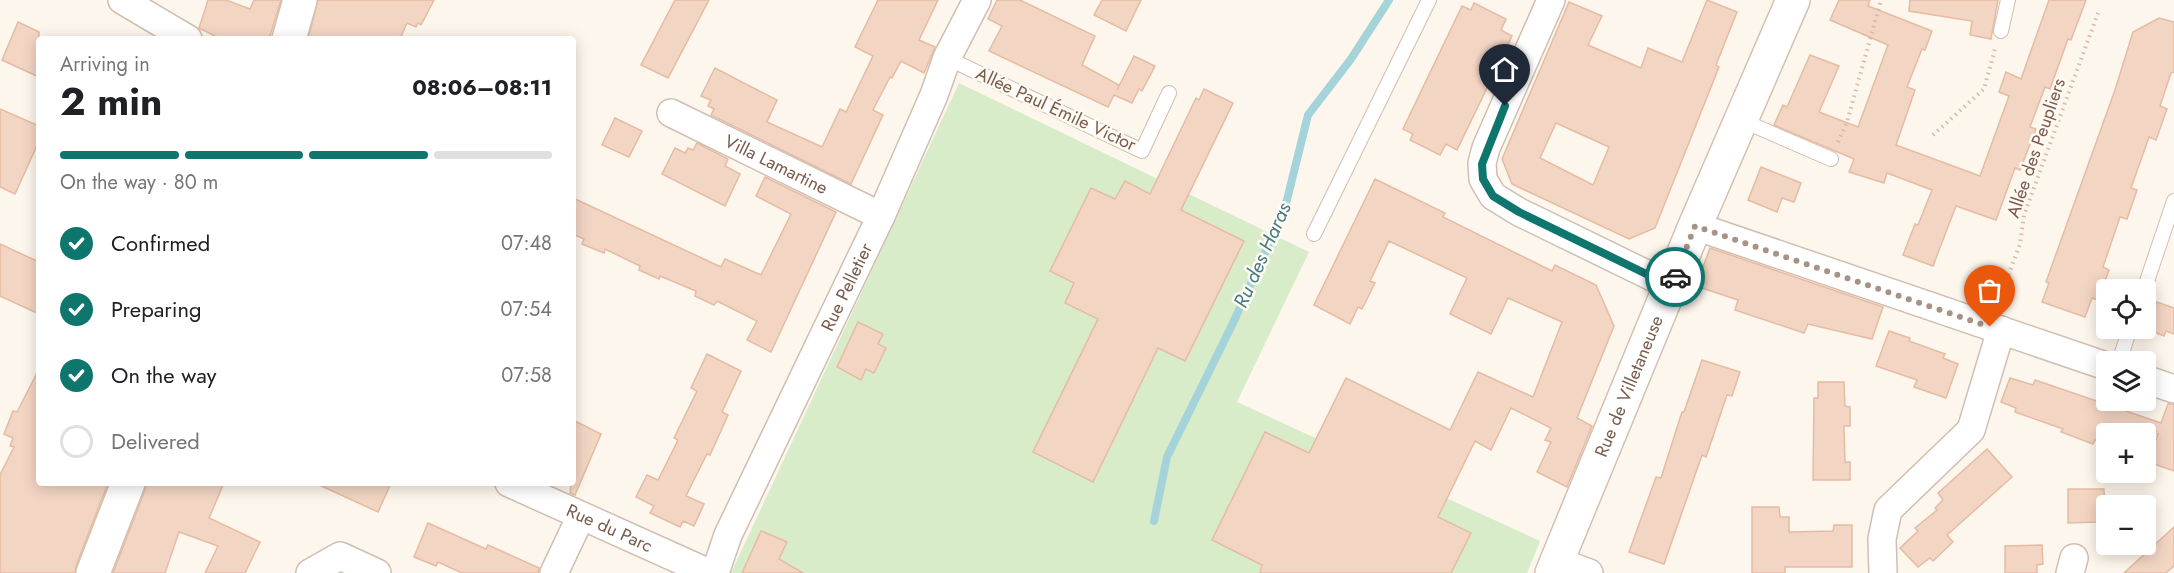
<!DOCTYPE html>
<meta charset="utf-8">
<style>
:root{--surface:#fff;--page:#f2f2f2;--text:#202124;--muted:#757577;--line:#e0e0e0;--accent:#0f766e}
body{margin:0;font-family:Jost,sans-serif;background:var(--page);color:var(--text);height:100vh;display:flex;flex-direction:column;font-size:22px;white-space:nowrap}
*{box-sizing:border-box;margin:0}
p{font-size:20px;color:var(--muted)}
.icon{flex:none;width:33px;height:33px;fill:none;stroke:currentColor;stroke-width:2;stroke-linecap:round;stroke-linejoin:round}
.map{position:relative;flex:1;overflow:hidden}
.drawer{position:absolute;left:36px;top:36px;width:540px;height:450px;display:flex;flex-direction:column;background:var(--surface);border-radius:6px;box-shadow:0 3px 15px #0003}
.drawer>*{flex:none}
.fabs{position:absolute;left:2096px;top:279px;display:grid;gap:12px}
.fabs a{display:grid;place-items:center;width:60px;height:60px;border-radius:6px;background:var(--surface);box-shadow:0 3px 15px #0003;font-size:30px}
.pin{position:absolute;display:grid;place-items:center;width:51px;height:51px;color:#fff;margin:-62px -26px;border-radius:50% 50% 50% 0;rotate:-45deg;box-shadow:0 0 6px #0007}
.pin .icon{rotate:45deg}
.courier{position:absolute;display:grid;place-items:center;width:60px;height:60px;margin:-30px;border:4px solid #0f766e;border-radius:50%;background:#fff;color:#222;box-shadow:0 2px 8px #0007}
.headline em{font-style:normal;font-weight:700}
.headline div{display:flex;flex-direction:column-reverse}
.headline{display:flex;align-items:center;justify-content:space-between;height:102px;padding:0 24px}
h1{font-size:39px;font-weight:700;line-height:45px}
.bar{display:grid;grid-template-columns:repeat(4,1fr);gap:9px 6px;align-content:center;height:72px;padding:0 24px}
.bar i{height:8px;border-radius:4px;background:var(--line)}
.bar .selected{background:var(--accent)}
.bar p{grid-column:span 4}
ol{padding:0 24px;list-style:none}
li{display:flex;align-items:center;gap:18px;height:66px}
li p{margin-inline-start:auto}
li .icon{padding:6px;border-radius:50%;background:var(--accent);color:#fff;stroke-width:4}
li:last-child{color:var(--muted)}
li i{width:33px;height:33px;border:3px solid var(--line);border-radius:50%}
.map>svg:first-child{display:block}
.green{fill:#d8ecc9}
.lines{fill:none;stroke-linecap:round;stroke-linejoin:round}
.stream{stroke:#a5d3da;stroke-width:8}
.building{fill:#f3d5c3;stroke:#e6bba3;stroke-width:1.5;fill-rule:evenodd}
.lane-casing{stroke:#d1beb0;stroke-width:16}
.street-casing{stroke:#d1beb0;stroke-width:30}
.secondary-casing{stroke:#d6c0b0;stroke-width:36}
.path{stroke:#d9b8a5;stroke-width:4;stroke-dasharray:1.5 4.5;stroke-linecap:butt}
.lane{stroke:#fff;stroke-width:14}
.street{stroke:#fff;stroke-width:27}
.secondary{stroke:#fff;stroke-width:33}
.done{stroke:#a89285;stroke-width:6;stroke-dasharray:0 10.8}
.route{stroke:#0f766e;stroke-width:8}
.labels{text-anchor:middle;stroke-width:5;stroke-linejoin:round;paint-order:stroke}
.street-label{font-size:18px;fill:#7a5c4d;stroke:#fffaf3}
.water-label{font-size:20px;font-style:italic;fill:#437c86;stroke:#fffaf3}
</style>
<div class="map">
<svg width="2174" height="573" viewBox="0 0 2174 573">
<rect width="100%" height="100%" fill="#fdf6ec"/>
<polygon class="green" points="959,83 1309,252 1237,402 1540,541 1527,573 731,573"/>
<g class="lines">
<polyline class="stream" points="1154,521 1167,457 1233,323 1285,208 1308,115 1351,59 1389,0"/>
</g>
<g class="building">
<polygon points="208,0 226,0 250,9 254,0 281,0 269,39 221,39 199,28"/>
<polygon points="318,0 434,0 421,25 418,23 416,27 407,23 400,39 308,39"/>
<polygon points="675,0 709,0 668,78 641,65"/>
<polygon points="878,0 938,0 919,40 935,47 924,73 901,61 892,78 890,77 873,110 883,115 851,184 711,115 714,109 708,106 711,100 701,96 715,68 777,100 767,122 822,147 840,109 846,112 873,56 855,47"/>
<polygon points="997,0 1020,0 1095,36 1082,65 1119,85 1117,90 1134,56 1155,66 1142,91 1139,89 1132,103 1114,95 1108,107 989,51 1002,26 988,19"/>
<polygon points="1102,0 1141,0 1126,31 1094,15"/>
<path d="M1707 0 1737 12 1716 65 1719 67 1655 228 1629 239 1512 184 1502 159 1569 2 1602 16 1588 45 1641 68 1648 48 1682 62ZM1556 123 1609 147 1593 185 1540 158Z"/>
<polygon points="1839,0 1870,0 1868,6 1932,31 1925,50 1922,49 1907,87 1915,90 1896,145 1980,176 2009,96 1999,92 2006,72 2021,79 2049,0 2086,0 2071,40 2068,39 2050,89 2045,87 2030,127 2036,129 2020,170 2015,168 1996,220 1956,206 1933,266 1903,255 1915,224 1918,225 1932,190 1887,173 1884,183 1849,172 1854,159 1774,125 1783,105 1787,107 1810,55 1839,66 1819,112 1858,127 1888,45 1830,20"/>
<polygon points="1910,0 1998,0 1991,39 1970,35 1972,21 1909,11"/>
<polygon points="1474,3 1506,19 1501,30 1512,36 1457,150 1446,144 1440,155 1410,140 1413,134 1403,129 1462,6 1471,10"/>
<polygon points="2159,18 2174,22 2174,72 2171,73 2160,106 2167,109 2156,140 2149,137 2131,188 2137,190 2127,219 2120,217 2103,267 2109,270 2098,300 2092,298 2085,317 2042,302 2049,283 2046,282 2115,90 2133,32"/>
<polygon points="18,22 39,32 39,77 2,60"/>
<polygon points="1204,89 1233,103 1181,210 1244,241 1185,361 1158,348 1093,482 1033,452 1098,319 1065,303 1074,283 1050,271 1091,188 1115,199 1125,181 1150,194 1196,98 1199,100"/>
<polygon points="0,109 39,126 39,141 15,194 0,187"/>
<polygon points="615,118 642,131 629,157 602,145"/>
<polygon points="697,143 728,159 725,166 740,174 725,206 662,174 675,148 685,153 688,148 693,150"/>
<polygon points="1761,167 1801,183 1794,202 1782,198 1777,212 1748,200"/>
<polygon points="765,177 836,212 771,352 747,340 757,321 717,301 714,305 695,296 696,291 660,276 659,279 639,270 640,266 605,249 604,253 582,244 584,239 573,234 573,198 721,267 725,259 761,275 791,214 756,196"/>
<polygon points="1375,179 1445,213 1443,217 1552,271 1555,265 1596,285 1614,326 1577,418 1592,426 1567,487 1537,472 1551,442 1545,440 1551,428 1511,408 1491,450 1475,441 1438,517 1471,533 1451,573 1260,573 1262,565 1212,540 1265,432 1309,453 1346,378 1450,430 1478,372 1533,397 1562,322 1508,298 1491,334 1450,314 1467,278 1389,241 1370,281 1375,283 1362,309 1358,307 1350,324 1314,305"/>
<polygon points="0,244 39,262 39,314 0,296"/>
<polygon points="1710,248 1883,307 1872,339 1808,324 1804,333 1735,310 1738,300 1696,286"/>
<polygon points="2157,302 2174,308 2174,334 2166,331 2164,336 2147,329"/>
<polygon points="858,322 883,334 878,344 886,348 874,373 866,369 861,380 837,367"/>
<polygon points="1889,331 1910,338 1909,341 1945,354 1943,358 1958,364 1946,398 1914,387 1917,380 1876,366"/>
<polygon points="707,354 741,371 722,412 728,415 710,455 707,454 686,496 704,504 694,526 683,521 680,527 650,513 654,506 636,497 647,475 658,480 678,440 674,438 697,391 691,388"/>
<polygon points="1702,360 1740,372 1732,396 1727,395 1706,457 1702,455 1664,564 1629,552 1656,477 1661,478 1682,412 1684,412"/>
<polygon points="39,369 39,483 108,483 76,566 75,573 0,573 0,475 14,447 10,446 13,438 4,434 13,411 17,412"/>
<polygon points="2010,378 2033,385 2035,380 2161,423 2168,404 2174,404 2174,471 2148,462 2158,434 2106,434 2106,444 2095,440 2093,444 2061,432 2063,429 2015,412 2016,408 2001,402"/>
<polygon points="1818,382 1844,382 1845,406 1850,407 1850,426 1844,426 1845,462 1850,462 1850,480 1813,480 1814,398 1818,398"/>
<polygon points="573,420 601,434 575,495 570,493 571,483 573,483 574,455"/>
<polygon points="1987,449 2012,477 1947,535 1953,542 1933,561 1930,558 1918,567 1900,548 1918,531 1915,528 1937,510 1935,508 1943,500 1938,493"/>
<polygon points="146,483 224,483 209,518 260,542 245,573 205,573 218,546 179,532 165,573 113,573 145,490"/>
<polygon points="315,483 391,483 378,512"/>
<polygon points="2068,489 2104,489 2105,512 2097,512 2097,522 2068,523"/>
<polygon points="1752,507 1779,507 1780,517 1789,517 1789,532 1833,531 1834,525 1852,525 1852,567 1785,567 1785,573 1752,573"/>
<polygon points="428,523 486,549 488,545 539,568 538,573 462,573 438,562 436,566 414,557"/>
<polygon points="2174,527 2174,566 2166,573 2124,573"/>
<polygon points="761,531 787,542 779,559 803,573 742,573"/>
<polygon points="2042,545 2043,564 2037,565 2037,573 2005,573 2005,546"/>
</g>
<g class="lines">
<g class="lane-casing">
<g id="lane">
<polyline points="2001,31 2008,0"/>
<polyline points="947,58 1142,151 1169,93"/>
<polyline points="1741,120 1831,159"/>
<polyline points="1314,234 1429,0"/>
<polyline points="2144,290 2174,201"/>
<polyline points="2119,362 2130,328"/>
</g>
</g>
<g class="street-casing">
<g id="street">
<polyline points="122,0 188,39"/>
<polyline points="1551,0 1486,148 1482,163 1483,179 1493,196 1519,212 1671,286"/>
<path id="s1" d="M671 113 881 216"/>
<polyline points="1695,226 2106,366"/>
<polyline points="2145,379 2174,389"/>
<path id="s2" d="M509 483 709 573"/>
<polyline points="1557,561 1589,573"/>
<polyline points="310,573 340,556 377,573"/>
<polyline points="554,573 581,516"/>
<path id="s3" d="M715 573 728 535 881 216 934 95 947 58 977 0"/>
<polyline points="1883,573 1882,539 1888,510 1971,430 2001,330"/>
<polyline points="2070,573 2074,558"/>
</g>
</g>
<g class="secondary-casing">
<g id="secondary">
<polyline points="289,39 300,0"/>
<polyline points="93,573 128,483"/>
<path id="s4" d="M1552 573 1695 226 1793 0"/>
</g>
</g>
<g class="path">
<polyline points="1933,135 1984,89 1995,49"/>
<polyline points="1838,142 1847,122 1881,0"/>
<polyline points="1998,303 2020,244 2024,215 2098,13"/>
</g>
<use href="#lane" class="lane"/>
<use href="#street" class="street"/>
<use href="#secondary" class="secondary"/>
</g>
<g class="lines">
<polyline class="done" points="1675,277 1695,226 1990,327"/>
<polyline class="route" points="1505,106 1482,164 1483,179 1493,196 1519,212 1671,286 1675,277"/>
</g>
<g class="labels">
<g class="street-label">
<text transform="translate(1056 109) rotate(25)" y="6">Allée Paul Émile Victor</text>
<text transform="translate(2036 148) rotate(-71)" y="6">Allée des Peupliers</text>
<text dy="6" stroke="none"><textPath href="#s1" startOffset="117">Villa Lamartine</textPath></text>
<text dy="6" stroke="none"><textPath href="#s3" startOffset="315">Rue Pelletier</textPath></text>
<text dy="6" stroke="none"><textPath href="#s4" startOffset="202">Rue de Villetaneuse</textPath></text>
<text dy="6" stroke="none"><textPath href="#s2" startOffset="110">Rue du Parc</textPath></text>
</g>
<g class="water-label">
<text transform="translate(1262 255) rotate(-66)" y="7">Ru des Haras</text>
</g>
</g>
</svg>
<div class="fabs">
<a><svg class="icon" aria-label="locate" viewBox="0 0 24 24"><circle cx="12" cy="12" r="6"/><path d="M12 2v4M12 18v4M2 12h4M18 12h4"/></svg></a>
<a><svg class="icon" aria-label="layers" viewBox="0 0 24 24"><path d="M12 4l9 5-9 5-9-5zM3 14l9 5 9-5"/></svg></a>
<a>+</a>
<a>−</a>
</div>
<div class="pin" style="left:1990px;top:327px;background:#ea580c"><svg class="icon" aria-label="bag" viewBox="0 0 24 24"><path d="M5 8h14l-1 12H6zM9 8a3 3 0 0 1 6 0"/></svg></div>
<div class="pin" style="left:1505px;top:106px;background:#1f2937"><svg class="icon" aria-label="home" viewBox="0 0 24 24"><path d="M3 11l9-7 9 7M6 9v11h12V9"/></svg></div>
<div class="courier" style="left:1675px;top:277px"><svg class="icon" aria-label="car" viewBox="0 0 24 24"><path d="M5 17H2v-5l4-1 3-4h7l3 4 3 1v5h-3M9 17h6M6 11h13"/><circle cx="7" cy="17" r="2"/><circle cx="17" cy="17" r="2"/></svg></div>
<section class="drawer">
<div class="headline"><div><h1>2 min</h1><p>Arriving in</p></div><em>08:06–08:11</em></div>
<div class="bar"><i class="selected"></i><i class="selected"></i><i class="selected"></i><i></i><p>On the way · 80 m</p></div>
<ol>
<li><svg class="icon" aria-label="check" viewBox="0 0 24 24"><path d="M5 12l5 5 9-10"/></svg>Confirmed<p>07:48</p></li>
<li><svg class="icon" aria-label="check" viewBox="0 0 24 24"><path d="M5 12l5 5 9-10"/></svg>Preparing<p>07:54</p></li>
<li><svg class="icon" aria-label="check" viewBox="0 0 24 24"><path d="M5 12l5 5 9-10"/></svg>On the way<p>07:58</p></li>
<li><i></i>Delivered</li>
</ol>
</section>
</div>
